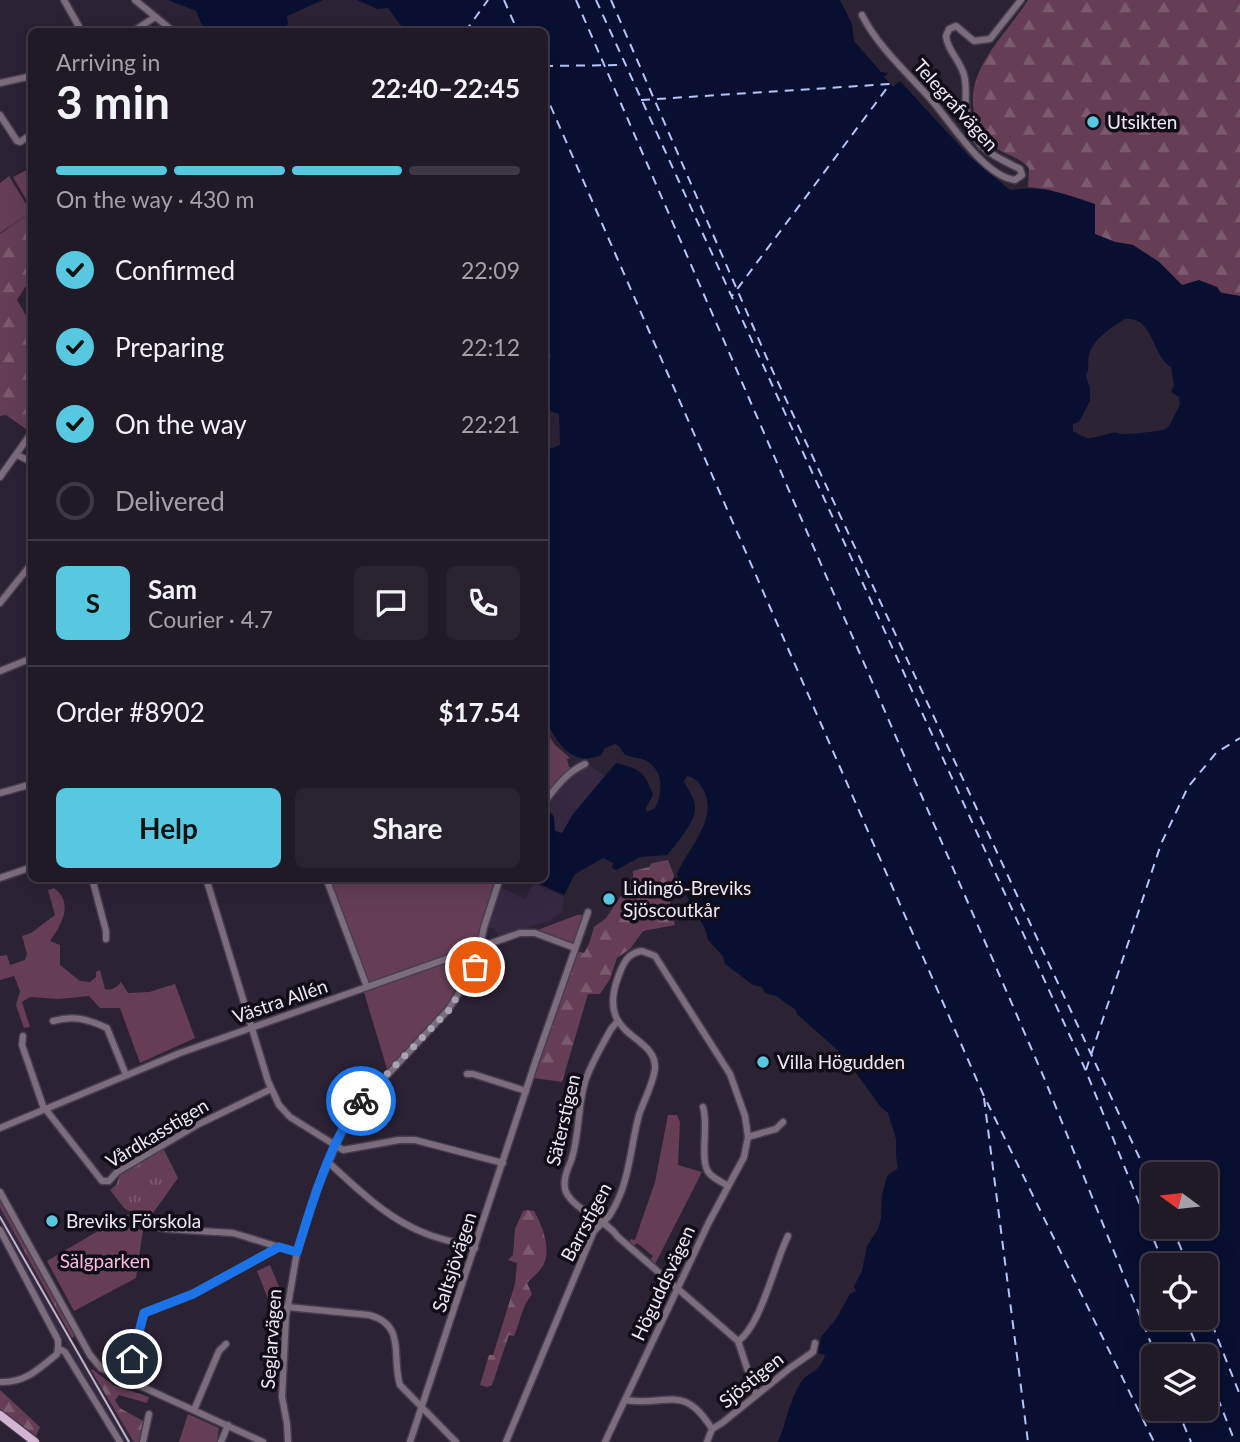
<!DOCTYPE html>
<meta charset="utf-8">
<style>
:root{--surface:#201a27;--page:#28232f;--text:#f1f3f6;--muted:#a2a1a7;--line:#3d3844;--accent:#56c9e1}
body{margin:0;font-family:Lato,sans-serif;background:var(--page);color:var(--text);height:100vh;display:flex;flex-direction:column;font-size:26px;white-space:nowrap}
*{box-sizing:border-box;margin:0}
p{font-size:23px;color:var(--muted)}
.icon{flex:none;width:38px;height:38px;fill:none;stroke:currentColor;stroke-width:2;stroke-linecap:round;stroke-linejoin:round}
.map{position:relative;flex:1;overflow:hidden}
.drawer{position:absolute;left:28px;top:28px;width:520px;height:854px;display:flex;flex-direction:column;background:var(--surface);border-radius:10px;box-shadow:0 7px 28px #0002,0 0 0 2px var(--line)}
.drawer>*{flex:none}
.needle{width:46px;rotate:285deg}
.controls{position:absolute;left:1141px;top:1162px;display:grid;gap:14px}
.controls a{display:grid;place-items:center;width:77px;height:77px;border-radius:10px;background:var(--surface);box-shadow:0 7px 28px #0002,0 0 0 2px var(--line);font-size:35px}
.pin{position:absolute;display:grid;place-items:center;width:60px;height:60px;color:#fff;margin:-30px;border:4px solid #fff;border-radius:50%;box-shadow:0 2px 7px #0007}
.courier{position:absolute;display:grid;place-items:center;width:70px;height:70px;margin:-35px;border:5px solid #1a73e8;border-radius:50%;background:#fff;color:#222;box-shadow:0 2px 9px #0007}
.headline em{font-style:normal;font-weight:700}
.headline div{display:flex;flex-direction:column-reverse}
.headline{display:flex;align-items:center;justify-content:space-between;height:119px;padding:0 28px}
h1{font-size:46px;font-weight:700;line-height:52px}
.bar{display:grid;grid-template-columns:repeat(4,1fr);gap:10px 7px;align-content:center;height:84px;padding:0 28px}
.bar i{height:9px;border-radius:5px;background:var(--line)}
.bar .selected{background:var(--accent)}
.bar p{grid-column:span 4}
.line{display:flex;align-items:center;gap:18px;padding:0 28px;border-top:2px solid var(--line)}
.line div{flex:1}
.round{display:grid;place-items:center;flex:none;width:74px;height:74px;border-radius:10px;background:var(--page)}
ol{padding:0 28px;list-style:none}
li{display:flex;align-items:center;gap:21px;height:77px}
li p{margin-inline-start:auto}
li .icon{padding:7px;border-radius:50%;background:var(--accent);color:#111;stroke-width:4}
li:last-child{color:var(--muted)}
li i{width:38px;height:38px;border:4px solid var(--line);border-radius:50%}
.primary-button{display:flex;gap:14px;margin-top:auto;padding:14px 28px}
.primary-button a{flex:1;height:80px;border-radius:10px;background:var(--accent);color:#111;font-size:28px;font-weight:700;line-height:80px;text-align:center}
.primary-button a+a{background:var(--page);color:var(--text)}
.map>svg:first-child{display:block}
.built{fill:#352941}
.grass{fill:url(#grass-tufts)}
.forest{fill:url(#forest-firs)}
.green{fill:#653e55}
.water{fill:#080f30;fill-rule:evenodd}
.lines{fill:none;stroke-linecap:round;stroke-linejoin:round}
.ferry{stroke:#b3c5f9;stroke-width:2;stroke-dasharray:9 7;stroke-linecap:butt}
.minor-casing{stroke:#463e4f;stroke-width:9}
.major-casing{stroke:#463e4f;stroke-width:10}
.minor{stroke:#7c6d7c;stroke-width:6}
.major{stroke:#d3b4d3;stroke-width:8}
.tram{stroke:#beb7c5;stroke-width:2}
.done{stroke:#aaa3b1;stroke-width:7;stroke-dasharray:0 12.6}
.route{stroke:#1a73e8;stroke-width:9}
.poi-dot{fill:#56c9e1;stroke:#110d16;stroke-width:2.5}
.labels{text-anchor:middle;stroke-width:7;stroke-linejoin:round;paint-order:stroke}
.street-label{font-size:19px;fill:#eee8f5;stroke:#110d16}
.poi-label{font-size:19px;fill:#eee8f5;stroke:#110d16;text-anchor:start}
.park-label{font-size:19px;fill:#ffb9e1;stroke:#110d16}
</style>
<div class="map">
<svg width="1240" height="1442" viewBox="0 0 1240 1442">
<defs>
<pattern id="grass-tufts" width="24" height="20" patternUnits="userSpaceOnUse" patternTransform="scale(1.75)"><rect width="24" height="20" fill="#653e55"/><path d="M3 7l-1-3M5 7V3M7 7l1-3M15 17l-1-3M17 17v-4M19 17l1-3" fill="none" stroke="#7b5a6e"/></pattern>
<pattern id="forest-firs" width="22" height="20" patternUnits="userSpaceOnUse" patternTransform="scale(1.75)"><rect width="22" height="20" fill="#653e55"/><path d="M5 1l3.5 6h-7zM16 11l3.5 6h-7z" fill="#7b5a6e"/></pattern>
</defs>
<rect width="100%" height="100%" fill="#2b2234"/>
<g class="built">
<polygon points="590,765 606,777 573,814 565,830 562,833 555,831 553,814 544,806 569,779"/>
<polygon points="534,883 564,897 562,912 549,921 498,936 494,928 487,927 500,887 525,899"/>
<polygon points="0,1207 70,1335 134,1442 126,1442 57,1329 0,1222"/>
</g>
<g class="grass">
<polygon points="163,1148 178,1178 148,1220 125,1209 110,1190 116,1185 121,1172"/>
<polygon points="0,1199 70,1327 75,1336 72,1338 0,1207"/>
</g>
<g class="forest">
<path d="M1028 0H1240V296L1182 285 1159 262 1133 245 1115 242 1095 234 1051 190 1028 187 1029 168 1026 165C1015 155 999 153 989 143 984 137 981 131 978 124 957 76 1005 37 1028 0Z"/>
<polygon points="31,168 32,168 31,208 13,177"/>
<polygon points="31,212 31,278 17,300 31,324 32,424 27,430 6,415 0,416 0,234"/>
<polygon points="668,860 674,875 670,904 675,925 643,931 630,949 617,958 610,979 600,994 588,994 562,1082 534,1078 577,951 584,953 589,944 594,927 606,918 633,878 633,871 649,867 652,863"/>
<path d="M527 1210 534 1211C542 1225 550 1245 545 1261 543 1269 533 1277 527 1283L532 1294C521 1308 521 1320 514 1336L509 1335 492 1385 487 1387 480 1385 489 1355H493L515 1284 517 1263 508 1260 513 1255 515 1229 523 1211Z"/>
<polygon points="92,1369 113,1385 149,1397 147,1403 119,1395 115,1400 120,1408 143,1421 140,1442 134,1442 91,1370"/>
<polygon points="0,1390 40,1427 36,1436 0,1409"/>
</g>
<g class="green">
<polygon points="9,176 31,212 0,233 0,183"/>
<polygon points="544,728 555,745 570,758 567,759 569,767 573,768 544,797"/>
<polygon points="330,879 497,879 474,964 445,1010 387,1069"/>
<path d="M54 888C74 903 62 924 50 941L60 945V965L80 981 90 982 96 977V972L100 970 105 989C112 991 117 987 121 982L128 993 149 992 175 984 195 1038 140 1063 120 1008H100L89 996 59 999 30 997 22 1002 30 1027 24 1028 16 1005 20 991 14 976 0 980V956L7 955 10 965 25 960 27 954 22 936 31 933 55 915 48 890Z"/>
<polygon points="577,915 582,915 584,917 576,942 573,943 535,931"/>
<polygon points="668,1115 677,1115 680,1122 678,1165 702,1172 655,1264 650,1260 653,1256 637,1243 634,1246 629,1242 631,1239 635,1240 655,1182"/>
<polygon points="125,1215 129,1215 127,1223 131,1228 143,1230 136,1278 74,1311 47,1261"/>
<polygon points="270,1265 282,1294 268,1299 257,1271"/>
<polygon points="188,1414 219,1428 217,1442 179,1442"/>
</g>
<g class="water">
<polygon points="168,0 323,0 287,16 288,23 286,30 282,31 205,32 196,11"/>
<path d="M357 0H840L852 24 854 41 881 72 888 73 884 77 893 87 900 81 969 156 1010 190C1043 185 1065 194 1095 204V234L1115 242 1133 245 1159 262 1182 285 1199 280 1217 287 1221 293 1240 296V1442H778C786 1424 789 1401 800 1384 809 1369 819 1375 825 1355L818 1353 821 1337 836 1319 850 1294 856 1291 854 1286 862 1271 867 1246 878 1229 881 1218 882 1195 887 1176 898 1168 896 1156V1139L888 1113 880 1106 843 1055 797 1014 796 1010 776 996 765 993 762 987 753 985 725 964 723 956 708 940 705 929 680 884 677 874C688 848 718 820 704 791 700 783 695 778 687 776L684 781C687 789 695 798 695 807 696 821 676 845 667 855L640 857 616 870 612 868 613 863 603 858 575 874 564 895 529 879 544 878 546 808 554 817 555 831 562 833 573 814 616 763C640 769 645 772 653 795L646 808 647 812 655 808C663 794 664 771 647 761 641 758 631 757 625 755L619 746 615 744 605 748 601 755C571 768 556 741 544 717V454L547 450 560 445 559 414 547 410C539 393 544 372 551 356L544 339V32L405 31 388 8 377 9ZM1125 319C1154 316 1152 357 1171 367L1174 385 1171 392 1179 397 1180 405C1176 411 1171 425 1167 428 1161 432 1130 434 1122 434 1118 433 1116 432 1112 433 1107 434 1091 439 1087 438 1082 436 1078 434 1073 431V424L1079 422 1090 401V388L1086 376C1090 368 1087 363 1089 355 1092 340 1113 326 1125 319ZM1206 1174V1227H1153V1174ZM1153 1265H1206V1318H1153ZM1153 1356H1206V1409H1153Z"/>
</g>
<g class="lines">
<g class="ferry">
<polyline points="504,0 518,32"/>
<polyline points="576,0 1045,1080 1156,1356"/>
<polyline points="596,0 1086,1071 1164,1265"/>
<polyline points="611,0 769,363 1153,1187"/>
<polyline points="465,32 488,0"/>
<polyline points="544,66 624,65"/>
<polyline points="544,91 983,1094 1154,1442"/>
<polyline points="641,100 890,84 732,296"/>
<polyline points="1086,1070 1161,844 1188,787 1216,753 1240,738"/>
<polyline points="984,1098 1028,1442"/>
<polyline points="1172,1227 1188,1265"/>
<polyline points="1206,1309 1240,1395"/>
<polyline points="1185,1318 1201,1356"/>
<polyline points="1206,1368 1235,1442"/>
<polyline points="1177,1409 1191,1442"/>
</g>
<g class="minor-casing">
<g id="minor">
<polyline points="64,0 82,32"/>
<polyline points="135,0 174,32"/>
<path d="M862 15C877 45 904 70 927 95 948 117 982 176 1015 180L1022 175 1020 169C989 153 971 148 966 107 965 97 967 85 964 75 960 60 947 50 946 36L949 29 956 26 974 41 990 39 1021 0"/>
<polyline points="132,32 155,17"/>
<polyline points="0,83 32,76"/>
<polyline points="0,115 17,141 20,142 32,134"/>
<polyline points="17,455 32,462"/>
<polyline points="0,477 32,432"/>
<polyline points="0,603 32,563"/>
<polyline points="0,671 32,658"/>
<polyline points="0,793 32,784"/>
<path d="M544 803C555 788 568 771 585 764"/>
<polyline points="0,878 32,867"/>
<polyline points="92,878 106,931 106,939"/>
<polyline points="206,878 268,1081 279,1105 290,1117 343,1150 399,1140 415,1140 503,1163"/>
<polyline points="326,878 367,987"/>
<path d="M53 1021C74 1015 87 1019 107 1028L126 1075"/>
<path d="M618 1021 611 1029C602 1046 591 1063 585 1082 577 1108 580 1135 571 1161 567 1170 562 1182 566 1192 575 1211 606 1219 618 1237L738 1341 756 1395"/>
<polyline points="23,1036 22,1045 43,1106 102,1181 109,1181 117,1172 197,1125 271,1089"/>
<polyline points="467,1074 473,1074 526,1091"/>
<path d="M703 1107C709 1124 699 1161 709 1173 714 1179 722 1182 728 1186"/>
<polyline points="0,1128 180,1053 520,933 535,933 575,948"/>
<polyline points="748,1137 776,1129 783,1122"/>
<path d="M328 1162C359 1190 387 1219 427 1234 442 1240 459 1243 475 1248"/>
<polyline points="0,1192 90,1355 101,1368 263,1442"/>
<polyline points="135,1222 167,1229 233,1233 279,1247"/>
<polyline points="0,1230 58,1340 58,1348"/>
<path d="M287 1307 369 1315C407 1325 391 1357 400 1385L456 1442"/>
<path d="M738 1341C761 1326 775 1261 788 1236"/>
<polyline points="58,1348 65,1352 120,1442"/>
<polyline points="126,1381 144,1313 193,1294 279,1247 297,1252"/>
<path d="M0 1382C25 1383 39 1369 57 1354L58 1348"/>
<path d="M625 1400C667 1407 683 1382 712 1429"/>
<polyline points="194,1410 219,1351 226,1344"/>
<polyline points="143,1442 149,1414"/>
<polyline points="221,1442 228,1425"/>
<polyline points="288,1442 287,1424 282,1397 286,1317 297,1252 316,1191 349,1116 448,1010 476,966 484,927 500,878"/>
<polyline points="410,1442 535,1063 588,912"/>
<path d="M506 1442 593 1233C598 1225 607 1221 611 1213 630 1182 630 1148 639 1115 644 1100 653 1084 655 1069 657 1032 592 1040 620 972 625 960 629 953 642 951L655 956 730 1074 745 1116 748 1137 744 1157 709 1222 605 1442"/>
<polyline points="707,1442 712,1429 722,1423 790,1368 813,1352 815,1343"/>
</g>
</g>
<g class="major-casing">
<polyline id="major" points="0,1415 35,1442"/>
</g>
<use href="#minor" class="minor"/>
<use href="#major" class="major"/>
<polyline class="tram" points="0,1217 129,1442"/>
</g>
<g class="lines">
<polyline class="done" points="361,1101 449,1010 475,967"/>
<path class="route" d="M132 1359 144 1313 193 1294 279 1247 297 1252C311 1206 331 1138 361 1101"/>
</g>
<g class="poi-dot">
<circle cx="1093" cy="122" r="7"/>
<circle cx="609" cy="899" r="7"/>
<circle cx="763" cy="1062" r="7"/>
<circle cx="52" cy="1221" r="7"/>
</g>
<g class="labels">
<g class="street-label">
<text transform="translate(956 105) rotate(48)" y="7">Telegrafvägen</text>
<text transform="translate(280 1001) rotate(-19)" y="7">Västra Allén</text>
<text transform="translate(563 1120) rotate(-77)" y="7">Säterstigen</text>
<text transform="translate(157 1133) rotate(-31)" y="7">Vårdkasstigen</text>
<text transform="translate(586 1222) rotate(-62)" y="7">Barrstigen</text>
<text transform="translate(454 1262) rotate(-72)" y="7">Saltsjövägen</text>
<text transform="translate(663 1283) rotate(-65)" y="7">Höguddsvägen</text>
<text transform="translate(271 1339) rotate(-86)" y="7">Seglarvägen</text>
<text transform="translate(751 1380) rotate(-39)" y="7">Sjöstigen</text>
</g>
<g class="poi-label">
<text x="1107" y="129">Utsikten</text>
<text x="623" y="895">Lidingö-Breviks<tspan x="623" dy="22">Sjöscoutkår</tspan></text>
<text x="777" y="1069">Villa Högudden</text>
<text x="66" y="1228">Breviks Förskola</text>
</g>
<g class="park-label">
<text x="105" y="1268">Sälgparken</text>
</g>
</g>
</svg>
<div class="controls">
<a><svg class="needle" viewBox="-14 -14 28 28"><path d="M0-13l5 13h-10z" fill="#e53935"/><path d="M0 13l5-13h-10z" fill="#a2a1a7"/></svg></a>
<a><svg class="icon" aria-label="locate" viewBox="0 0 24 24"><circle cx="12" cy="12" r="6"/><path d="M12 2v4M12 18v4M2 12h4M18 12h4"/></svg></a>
<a><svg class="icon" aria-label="layers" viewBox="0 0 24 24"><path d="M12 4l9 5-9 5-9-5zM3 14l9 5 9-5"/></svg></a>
</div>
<div class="pin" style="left:475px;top:967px;background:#ea580c"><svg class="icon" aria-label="bag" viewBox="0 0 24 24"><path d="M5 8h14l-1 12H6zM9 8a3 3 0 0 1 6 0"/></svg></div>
<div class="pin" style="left:132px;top:1359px;background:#1f2937"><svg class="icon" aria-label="home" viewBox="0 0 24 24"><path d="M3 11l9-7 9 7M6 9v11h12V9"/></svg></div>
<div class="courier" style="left:361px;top:1101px"><svg class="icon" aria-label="bike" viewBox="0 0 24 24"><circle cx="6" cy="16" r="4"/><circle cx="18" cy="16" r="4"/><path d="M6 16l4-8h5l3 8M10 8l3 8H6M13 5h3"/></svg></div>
<section class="drawer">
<div class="headline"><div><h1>3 min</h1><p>Arriving in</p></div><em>22:40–22:45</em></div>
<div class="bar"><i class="selected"></i><i class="selected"></i><i class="selected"></i><i></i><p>On the way · 430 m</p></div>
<ol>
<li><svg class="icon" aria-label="check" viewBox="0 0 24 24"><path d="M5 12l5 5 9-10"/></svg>Confirmed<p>22:09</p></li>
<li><svg class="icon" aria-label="check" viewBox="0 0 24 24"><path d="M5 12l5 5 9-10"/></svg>Preparing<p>22:12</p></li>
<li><svg class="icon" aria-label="check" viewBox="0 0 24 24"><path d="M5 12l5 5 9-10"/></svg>On the way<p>22:21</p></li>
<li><i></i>Delivered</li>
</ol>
<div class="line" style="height:126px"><b class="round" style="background:var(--accent);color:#111">S</b><div><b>Sam</b><p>Courier · 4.7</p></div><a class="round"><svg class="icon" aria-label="chat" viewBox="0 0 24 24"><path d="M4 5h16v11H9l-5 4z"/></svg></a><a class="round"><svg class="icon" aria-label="phone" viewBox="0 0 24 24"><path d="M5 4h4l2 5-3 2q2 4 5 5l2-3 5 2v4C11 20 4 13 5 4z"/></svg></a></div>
<div class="line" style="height:91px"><div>Order #8902</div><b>$17.54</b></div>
<div class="primary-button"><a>Help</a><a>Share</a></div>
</section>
</div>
